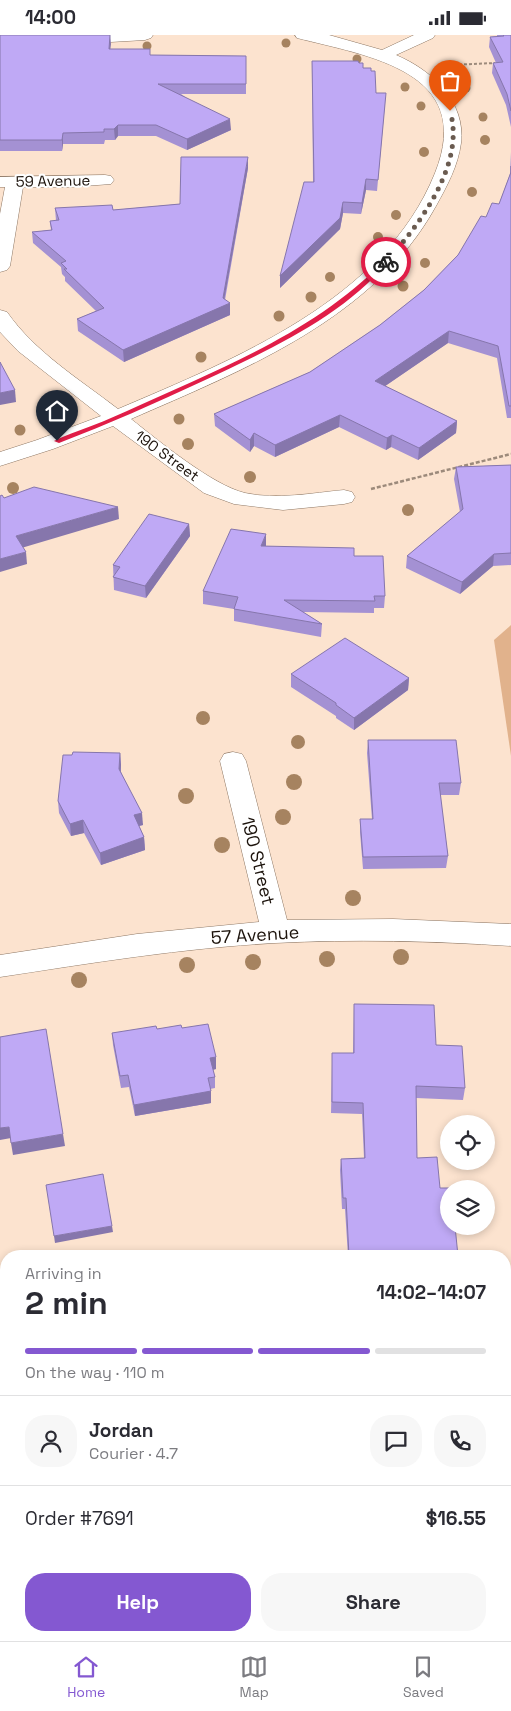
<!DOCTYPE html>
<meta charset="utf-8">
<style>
:root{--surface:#fff;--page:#f7f7f7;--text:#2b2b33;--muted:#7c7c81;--line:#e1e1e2;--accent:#8458d1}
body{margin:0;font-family:"Space Grotesk",sans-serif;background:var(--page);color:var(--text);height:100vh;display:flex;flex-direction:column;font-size:19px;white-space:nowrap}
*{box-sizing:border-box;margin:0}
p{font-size:16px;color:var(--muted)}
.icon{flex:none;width:28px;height:28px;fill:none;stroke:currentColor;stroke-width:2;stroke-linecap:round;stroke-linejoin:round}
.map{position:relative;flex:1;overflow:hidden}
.panel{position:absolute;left:0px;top:1215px;width:511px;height:391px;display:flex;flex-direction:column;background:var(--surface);border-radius:20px 20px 0 0;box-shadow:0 2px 8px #0003}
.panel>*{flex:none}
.fabs{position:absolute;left:440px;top:1080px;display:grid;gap:10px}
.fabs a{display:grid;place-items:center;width:55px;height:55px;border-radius:50%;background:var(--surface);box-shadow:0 2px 8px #0003;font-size:25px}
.pin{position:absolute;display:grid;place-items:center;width:42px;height:42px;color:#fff;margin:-51px -21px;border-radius:50% 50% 50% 0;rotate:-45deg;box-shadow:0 0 5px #0007}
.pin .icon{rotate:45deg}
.courier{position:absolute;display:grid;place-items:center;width:50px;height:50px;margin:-25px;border:4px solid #e11d48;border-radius:50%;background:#fff;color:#222;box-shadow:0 1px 6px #0007}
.overview em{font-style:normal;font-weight:700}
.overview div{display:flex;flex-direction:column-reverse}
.overview{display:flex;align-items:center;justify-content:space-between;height:85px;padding:0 25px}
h1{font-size:32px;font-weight:700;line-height:38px}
.bar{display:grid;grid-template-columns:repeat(4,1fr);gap:8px 5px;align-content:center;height:60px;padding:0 25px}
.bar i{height:6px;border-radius:4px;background:var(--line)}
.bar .on{background:var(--accent)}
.bar p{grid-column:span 4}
.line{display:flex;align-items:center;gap:12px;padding:0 25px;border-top:1px solid var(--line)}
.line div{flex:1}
.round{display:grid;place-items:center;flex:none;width:52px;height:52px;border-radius:20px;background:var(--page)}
.primary-button{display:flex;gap:10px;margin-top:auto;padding:10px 25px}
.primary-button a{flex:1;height:58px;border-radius:20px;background:var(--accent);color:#fff;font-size:20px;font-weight:700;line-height:58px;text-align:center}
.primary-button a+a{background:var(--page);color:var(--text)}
.status{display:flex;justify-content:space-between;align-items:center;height:35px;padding:0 25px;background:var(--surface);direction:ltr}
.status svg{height:14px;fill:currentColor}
.tab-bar{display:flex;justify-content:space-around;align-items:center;height:70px;border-top:1px solid var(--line);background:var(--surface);font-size:14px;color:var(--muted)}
.tab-bar a{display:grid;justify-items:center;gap:2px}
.tab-bar .on{color:var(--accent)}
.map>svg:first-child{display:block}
.green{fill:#e1b28c}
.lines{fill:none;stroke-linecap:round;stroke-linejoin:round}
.street-casing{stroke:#8d7764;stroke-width:1}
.path-far1{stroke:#9c8a7b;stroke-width:2;stroke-dasharray:3 2;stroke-linecap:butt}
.path{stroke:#9c8a7b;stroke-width:2.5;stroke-dasharray:4 2;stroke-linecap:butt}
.street{fill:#fff;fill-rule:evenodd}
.tree{fill:#a68360}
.wall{fill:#a491d3}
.shaded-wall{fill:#8676ac}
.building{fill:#bfa9f5;stroke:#8676ac}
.route{fill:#e11d48}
.done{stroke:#6a5b50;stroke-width:5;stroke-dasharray:0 9}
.labels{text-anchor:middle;stroke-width:4;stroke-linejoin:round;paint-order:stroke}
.far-street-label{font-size:15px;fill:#1b120b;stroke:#fff}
.street-label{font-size:18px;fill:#1b120b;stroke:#fff}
</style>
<div class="status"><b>14:00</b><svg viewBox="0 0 49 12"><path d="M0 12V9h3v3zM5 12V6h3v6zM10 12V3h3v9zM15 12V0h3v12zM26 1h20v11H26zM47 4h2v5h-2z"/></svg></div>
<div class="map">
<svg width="511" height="1606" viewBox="0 0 511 1606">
<rect width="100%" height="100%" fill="#fce3cf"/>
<polygon class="green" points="511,590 511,721 494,605"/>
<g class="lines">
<g class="street-casing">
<g id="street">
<polygon points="0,0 153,0 151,3 145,5 76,9 0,9"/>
<path d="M295 0H329L382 15 414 0H435L433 3 396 20C432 35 466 67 461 108 458 131 447 151 436 171 374 284 243 335 131 384 159 406 212 450 245 458 277 465 312 458 344 455L352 457 355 462 352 467 344 469 283 475 234 469 204 458 113 391 53 414 0 431V417L37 405 101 381 18 316 0 297V275L7 277C35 317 79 344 118 374 235 324 384 265 435 138 476 36 368 21 297 3Z"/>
<polygon points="105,140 111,141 114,145 111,149 71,152 23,152 10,231 7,235 0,237 0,179 5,152 0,152 0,142"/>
<path d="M233 717 242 719 246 726 287 885 393 884 511 889V911C433 906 354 904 275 908 183 913 91 928 0 942V920L137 899 259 887 220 726 224 719Z"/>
<polygon points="505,1567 511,1567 511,1605 505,1605 492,1600 505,1600"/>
<polygon points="0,1569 6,1569 6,1600 20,1600 9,1606 0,1606"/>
</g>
</g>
<polyline class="path-far1" points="449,30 495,28"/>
<polyline class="path" points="371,454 511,419"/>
<use href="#street" class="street"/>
</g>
<g class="tree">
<circle cx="286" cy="8" r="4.5"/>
<circle cx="147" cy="11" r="4.5"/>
<circle cx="357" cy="24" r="4.5"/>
<circle cx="405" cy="52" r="4.5"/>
<circle cx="466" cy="53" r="4.5"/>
<circle cx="421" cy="71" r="4.5"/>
<circle cx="483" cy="82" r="4.5"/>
<circle cx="485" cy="105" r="5"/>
<circle cx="424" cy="117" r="5"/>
<circle cx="472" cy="157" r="5"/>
<circle cx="396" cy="180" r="5"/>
<circle cx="378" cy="202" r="5"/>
<circle cx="425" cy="228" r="5"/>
<circle cx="330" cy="242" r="5"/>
<circle cx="403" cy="251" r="5.5"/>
<circle cx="311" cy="262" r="5.5"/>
<circle cx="279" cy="281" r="5.5"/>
<circle cx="201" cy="322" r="5.5"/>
<circle cx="179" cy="384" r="5.5"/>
<circle cx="20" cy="395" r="5.5"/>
<circle cx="188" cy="409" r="6"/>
<circle cx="250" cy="442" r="6"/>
<circle cx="13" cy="453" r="6"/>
<circle cx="408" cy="475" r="6"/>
<circle cx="203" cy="683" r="7"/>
<circle cx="298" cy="707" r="7"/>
<circle cx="294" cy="747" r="8"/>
<circle cx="186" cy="761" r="8"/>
<circle cx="283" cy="782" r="8"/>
<circle cx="222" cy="810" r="8"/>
<circle cx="353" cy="863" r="8"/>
<circle cx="401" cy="922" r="8"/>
<circle cx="327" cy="924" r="8"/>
<circle cx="253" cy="927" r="8"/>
<circle cx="187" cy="930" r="8"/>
<circle cx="79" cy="945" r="8"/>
</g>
<g class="wall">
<polygon points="0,0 110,0 110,14 150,20 246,21 246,59 181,59 231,95 187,115 156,101 118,101 115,105 105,105 104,109 63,109 62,116 0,116"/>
<polygon points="497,0 511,0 511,92 506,70 492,38 493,28 496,28 489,12 490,2 497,1"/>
<polygon points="312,26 359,28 363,33 371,36 376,58 385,68 377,156 366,155 361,179 343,178 340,194 280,253 313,147"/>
<polygon points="511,117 511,383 507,383 497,323 448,308 385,351 457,386 456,398 418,425 391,412 386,415 339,392 275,422 254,411 250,417 215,391 214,379 310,337 380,290 424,255 458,220 486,182 499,169 510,139"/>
<polygon points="248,133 225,265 230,280 124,327 78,296 77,284 96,276 65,246 65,242 62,239 61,232 33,208 32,197 51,195 50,186 56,186 55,173 113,175 180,169"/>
<polygon points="511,430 511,530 493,531 460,559 406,533 407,521 460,477 454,444 456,432"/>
<polygon points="189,489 190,501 146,563 114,555 113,530"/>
<polygon points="266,511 354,521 385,561 384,573 374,573 374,578 303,577 322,589 321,602 234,586 234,574 203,569 203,556"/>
<polygon points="291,639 409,643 408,655 354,695 336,683 336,681 291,652"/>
<polygon points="368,705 461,748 459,760 440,760 448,821 446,833 363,834 360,797 360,784 372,784 367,718"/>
<polygon points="120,718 121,730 121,737 143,790 139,791 144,802 145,815 101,830 84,798 71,801 59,778 58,766 72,720"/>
<polygon points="354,969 436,1010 465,1053 463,1065 416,1063 417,1123 440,1153 458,1221 348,1221 345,1174 342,1174 340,1135 341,1124 364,1123 362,1079 331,1078 332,1029 332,1018 353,1018"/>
<polygon points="182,993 216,1022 216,1034 213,1035 215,1042 215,1053 210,1054 211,1068 135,1081 129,1052 121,1053 113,1010 112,998"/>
</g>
<g class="shaded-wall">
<polygon points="110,0 111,9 109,25 109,14"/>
<polygon points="230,84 231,95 187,115 187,104"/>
<polygon points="118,90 118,101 115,105 114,94"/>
<polygon points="63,98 63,109 62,116 62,105"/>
<polygon points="248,122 248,133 223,271 230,268 230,280 124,327 123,315 223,263"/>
<polygon points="366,144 366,155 361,179 362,168"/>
<polygon points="343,167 343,178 340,194 280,253 280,241"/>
<polygon points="449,296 448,308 375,358 375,346"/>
<polygon points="15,355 16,367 0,370 0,358"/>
<polygon points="340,380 339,392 275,422 275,410"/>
<polygon points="457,386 456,398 418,425 419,413"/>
<polygon points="254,398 254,411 250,417 250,405"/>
<polygon points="392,400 391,412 386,415 387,403"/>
<polygon points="118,472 119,484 18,514 16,501"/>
<polygon points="189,489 190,501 146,563 145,551"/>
<polygon points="266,499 266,511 261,511"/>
<polygon points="26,517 27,529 0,537 0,524"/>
<polygon points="494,519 493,531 460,559 462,547"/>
<polygon points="409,643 408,655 354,695 354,683"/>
<polygon points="120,718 121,730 120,746 119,734"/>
<polygon points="142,778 143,790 134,792 134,780"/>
<polygon points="83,785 84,798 71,801 70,789"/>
<polygon points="144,802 145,815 101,830 100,818"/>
<polygon points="216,1022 216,1034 211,1035 210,1023"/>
<polygon points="211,1056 211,1068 135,1081 134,1070"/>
<polygon points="9,1092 11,1103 0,1105 0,1093"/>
<polygon points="63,1099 65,1111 13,1120 11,1108"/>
<polygon points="112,1191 113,1197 55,1208 54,1201"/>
<polygon points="0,1362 6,1402 6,1408 0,1368"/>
<polygon points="6,1410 6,1421 0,1422 0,1411"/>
</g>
<g class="building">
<polygon points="0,0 110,0 109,14 150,14 150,20 246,21 246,49 158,49 230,84 187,104 156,90 118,90 114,94 104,94 104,97 63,98 62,105 0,105"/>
<polygon points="503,0 511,0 511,76 507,59 493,28 503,27 490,2 504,1"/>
<polygon points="312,26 358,26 359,28 363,28 363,33 371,33 371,36 375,36 376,58 386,58 378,145 366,144 362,168 343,167 340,183 280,241 304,147 314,147"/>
<polygon points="181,122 248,122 223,263 230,268 123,315 77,284 104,273 64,234 67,234 61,228 66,226 32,197 52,195 50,186 59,185 55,173 112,170 113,175 180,169"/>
<polygon points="511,131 511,371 509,371 498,311 449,296 375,346 457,386 419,413 392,400 387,403 340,380 275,410 254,398 250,405 214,379 310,337 380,290 424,255 458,220 481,181 486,182 492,168 499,169 511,137"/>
<polygon points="0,327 15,355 0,358"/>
<polygon points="511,430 511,518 494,519 462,547 407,521 463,474 456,432"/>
<polygon points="34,452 118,472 16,501 26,517 0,524 0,461 2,460 4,463"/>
<polygon points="149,479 189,489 145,551 113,542 120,532 113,530"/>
<polygon points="231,494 266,499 261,511 354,513 354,521 383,521 385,561 374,561 375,566 284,565 322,589 234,574 238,562 203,556"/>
<polygon points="345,603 409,643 354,683 336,670 336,668 291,639"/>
<polygon points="368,705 456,705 461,748 439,748 448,821 363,822 360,784 373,784"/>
<polygon points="73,717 120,718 119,734 142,778 134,780 144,802 100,818 83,785 70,789 58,766 63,720 72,720"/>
<polygon points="354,969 434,970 436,1010 462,1011 465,1053 416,1051 417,1123 437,1122 440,1153 452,1153 449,1154 449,1191 455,1191 458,1221 349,1221 346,1163 343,1163 341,1124 365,1123 363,1068 332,1067 332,1018 354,1018"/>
<polygon points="208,989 216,1022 210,1023 215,1042 208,1043 211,1056 134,1070 128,1040 120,1041 112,998 156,991 157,994 181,990 182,993"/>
<polygon points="46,994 63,1099 11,1108 9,1092 0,1093 0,1002"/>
<polygon points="103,1139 112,1191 54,1201 46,1150"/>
<polygon points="0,1368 6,1408 6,1410 0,1411"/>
</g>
<path class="route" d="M384 226 388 227C342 282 267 316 203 346 156 368 108 389 59 408L54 406C61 402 70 399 78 396 95 390 111 383 127 376 217 335 314 298 384 226Z"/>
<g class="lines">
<path class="done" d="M386 227C419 190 466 129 450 76"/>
</g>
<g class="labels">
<g class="far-street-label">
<text transform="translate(53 146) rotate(-1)" y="5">59 Avenue</text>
<text transform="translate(167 421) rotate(36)" y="5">190 Street</text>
</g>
<g class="street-label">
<text transform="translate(258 826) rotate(76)" y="6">190 Street</text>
<text transform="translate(255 900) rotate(-4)" y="6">57 Avenue</text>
</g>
</g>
</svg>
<div class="fabs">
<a><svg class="icon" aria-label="locate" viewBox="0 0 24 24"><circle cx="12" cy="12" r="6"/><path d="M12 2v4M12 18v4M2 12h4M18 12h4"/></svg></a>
<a><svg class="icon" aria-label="layers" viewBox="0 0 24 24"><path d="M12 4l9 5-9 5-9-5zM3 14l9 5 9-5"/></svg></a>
</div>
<div class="pin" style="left:450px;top:76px;background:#ea580c"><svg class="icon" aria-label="bag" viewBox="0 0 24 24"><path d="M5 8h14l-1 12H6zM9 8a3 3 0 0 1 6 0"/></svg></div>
<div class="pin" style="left:57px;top:406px;background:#1f2937"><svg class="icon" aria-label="home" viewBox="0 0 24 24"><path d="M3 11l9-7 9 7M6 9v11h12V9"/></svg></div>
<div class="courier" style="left:386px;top:227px"><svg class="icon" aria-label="bike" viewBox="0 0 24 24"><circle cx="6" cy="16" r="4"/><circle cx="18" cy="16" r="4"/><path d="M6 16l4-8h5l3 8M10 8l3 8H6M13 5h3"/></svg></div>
<section class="panel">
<div class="overview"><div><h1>2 min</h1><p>Arriving in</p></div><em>14:02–14:07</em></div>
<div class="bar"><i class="on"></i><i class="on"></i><i class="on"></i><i></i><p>On the way · 110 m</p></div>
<div class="line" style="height:90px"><a class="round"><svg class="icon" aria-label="person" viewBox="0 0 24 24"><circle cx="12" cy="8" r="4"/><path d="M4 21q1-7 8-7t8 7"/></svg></a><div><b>Jordan</b><p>Courier · 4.7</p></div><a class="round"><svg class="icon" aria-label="chat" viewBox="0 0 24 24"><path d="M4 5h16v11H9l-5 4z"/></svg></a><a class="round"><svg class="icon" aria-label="phone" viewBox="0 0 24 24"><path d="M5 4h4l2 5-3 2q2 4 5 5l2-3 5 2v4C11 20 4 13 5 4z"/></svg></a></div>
<div class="line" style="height:65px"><div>Order #7691</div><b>$16.55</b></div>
<div class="primary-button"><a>Help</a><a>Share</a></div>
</section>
</div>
<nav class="tab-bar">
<a class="on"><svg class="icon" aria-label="home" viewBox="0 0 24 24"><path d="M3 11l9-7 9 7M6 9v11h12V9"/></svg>Home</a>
<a><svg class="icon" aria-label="map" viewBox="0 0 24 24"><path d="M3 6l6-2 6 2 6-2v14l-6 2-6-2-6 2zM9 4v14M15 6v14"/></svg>Map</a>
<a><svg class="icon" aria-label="saved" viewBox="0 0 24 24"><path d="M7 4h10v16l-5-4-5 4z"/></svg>Saved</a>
</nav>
